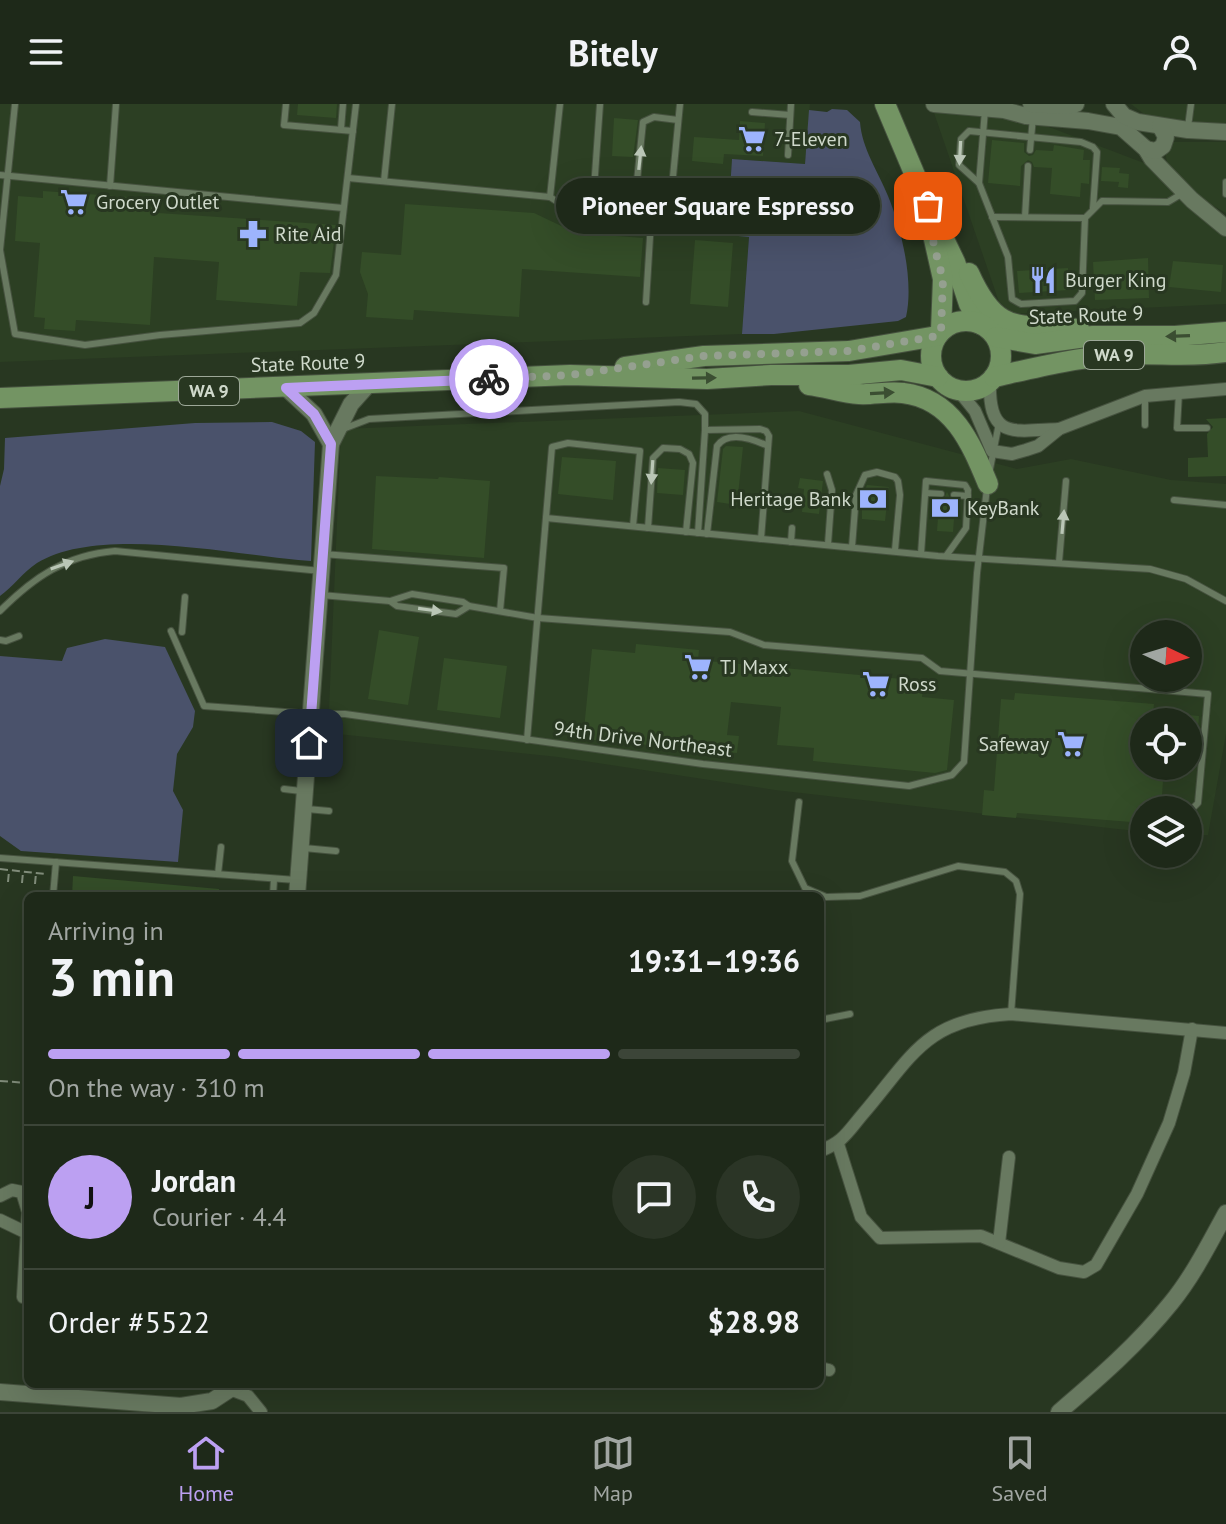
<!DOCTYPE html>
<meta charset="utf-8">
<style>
:root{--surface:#1e2919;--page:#2b3526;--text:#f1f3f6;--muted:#a1a6a2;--line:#3c4538;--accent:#bca0f2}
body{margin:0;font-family:"PT Sans",sans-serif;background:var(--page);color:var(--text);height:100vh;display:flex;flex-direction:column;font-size:30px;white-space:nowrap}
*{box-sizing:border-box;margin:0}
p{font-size:26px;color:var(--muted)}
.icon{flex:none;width:44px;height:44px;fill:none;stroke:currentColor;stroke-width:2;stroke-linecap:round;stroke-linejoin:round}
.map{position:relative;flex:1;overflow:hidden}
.side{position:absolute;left:24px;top:788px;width:800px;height:496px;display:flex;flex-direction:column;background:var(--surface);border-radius:12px;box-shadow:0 8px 32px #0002,0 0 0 2px var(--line)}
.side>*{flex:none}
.needle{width:52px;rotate:94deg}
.buttons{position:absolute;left:1130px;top:516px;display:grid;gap:16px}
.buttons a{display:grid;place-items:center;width:72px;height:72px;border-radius:50%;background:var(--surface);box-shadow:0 8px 32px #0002,0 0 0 2px var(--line);font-size:40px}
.pin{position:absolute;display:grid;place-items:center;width:68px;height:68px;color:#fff;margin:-34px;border-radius:16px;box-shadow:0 4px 12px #0006}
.courier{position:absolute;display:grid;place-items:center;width:80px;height:80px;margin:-40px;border:6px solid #bca0f2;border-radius:50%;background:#fff;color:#222;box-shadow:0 2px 10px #0007}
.bubble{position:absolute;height:56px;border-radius:28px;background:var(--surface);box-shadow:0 8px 32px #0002,0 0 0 2px var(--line);font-size:26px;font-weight:700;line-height:56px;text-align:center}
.head em{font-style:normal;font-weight:700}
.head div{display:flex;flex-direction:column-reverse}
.head{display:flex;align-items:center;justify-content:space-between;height:136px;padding:0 24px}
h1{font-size:52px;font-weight:700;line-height:60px}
.bar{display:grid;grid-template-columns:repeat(4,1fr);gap:12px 8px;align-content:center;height:96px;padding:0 24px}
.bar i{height:10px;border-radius:6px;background:var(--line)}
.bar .active{background:var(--accent)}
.bar p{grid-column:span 4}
.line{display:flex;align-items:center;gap:20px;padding:0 24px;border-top:2px solid var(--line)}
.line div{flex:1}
.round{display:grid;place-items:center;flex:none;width:84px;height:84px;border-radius:42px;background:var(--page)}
header{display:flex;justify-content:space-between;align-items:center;height:104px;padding:0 24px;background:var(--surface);font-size:36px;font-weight:700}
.tabs{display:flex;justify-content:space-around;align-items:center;height:112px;border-top:2px solid var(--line);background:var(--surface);font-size:22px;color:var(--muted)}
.tabs a{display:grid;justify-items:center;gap:4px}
.tabs .active{color:var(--accent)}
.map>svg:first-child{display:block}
.built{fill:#2c3f23;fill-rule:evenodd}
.green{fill:#4a526b}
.building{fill:#344d28}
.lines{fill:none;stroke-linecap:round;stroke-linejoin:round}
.service-casing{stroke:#46523f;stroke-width:8}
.minor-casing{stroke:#46523f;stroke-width:14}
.tertiary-casing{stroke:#46523f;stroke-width:18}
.primary-casing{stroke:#46523f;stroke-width:22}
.path{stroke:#808c7a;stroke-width:2;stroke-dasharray:8 4;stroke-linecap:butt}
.service{stroke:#687960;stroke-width:6}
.minor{stroke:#687960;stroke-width:12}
.tertiary{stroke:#687960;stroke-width:16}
.primary{stroke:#739463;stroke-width:20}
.oneway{fill:#bac6b6}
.oneway2{fill:#3b4e32}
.done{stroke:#95a090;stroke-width:8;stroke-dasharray:0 14.4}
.route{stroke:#bca0f2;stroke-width:10}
.labels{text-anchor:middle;stroke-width:6;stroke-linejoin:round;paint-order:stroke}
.shield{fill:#283721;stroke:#9da898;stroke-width:2}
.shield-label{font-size:18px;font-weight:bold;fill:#cfd9cb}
.poi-label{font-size:20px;fill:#cfd9cb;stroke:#283721;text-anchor:start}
.street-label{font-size:20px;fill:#cfd9cb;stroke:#283721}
</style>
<header><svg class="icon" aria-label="menu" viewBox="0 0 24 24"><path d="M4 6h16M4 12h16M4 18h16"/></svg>Bitely<svg class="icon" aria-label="person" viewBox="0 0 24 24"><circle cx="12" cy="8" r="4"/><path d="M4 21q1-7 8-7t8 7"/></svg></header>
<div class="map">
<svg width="1226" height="1308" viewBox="0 0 1226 1308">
<rect width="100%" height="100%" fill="#283721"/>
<g class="built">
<polygon points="0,0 810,0 805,60 732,55 727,130 749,132 742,230 0,258"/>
<polygon points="931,0 1004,6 1165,67 1226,124 1226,200 1013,210 999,198"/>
<polygon points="1131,0 1226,0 1226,28 1160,22"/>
<polygon points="1174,38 1226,38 1226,109 1203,96 1167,59 1165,46"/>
<path d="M799 307 1017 365 1071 355 1171 376 1226 380V630L1208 731H1188V706H1144V728L775 686 558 653 328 629 341 325ZM1144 530H1188V574H1144ZM1144 618H1188V662H1144Z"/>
</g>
<g class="green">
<path d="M832 5 847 6 860 18C862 45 878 67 888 92 902 126 914 178 906 213L898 217 774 230H742L749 133 727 131 732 55 805 60 809 6 827 8Z"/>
<path d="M272 318 301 327 315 338 311 457C238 452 100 420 37 459 23 468 13 483 0 492V382L4 365 5 334 195 319Z"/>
<polygon points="105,535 165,543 195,607 193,623 177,650 173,687 183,706 178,758 21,747 0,732 0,552 62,557 67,544"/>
</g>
<g class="building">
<polygon points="298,0 337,0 336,14 297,11"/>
<polygon points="614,14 638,16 633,53 612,52"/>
<polygon points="740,17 765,19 763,52 724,50 723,60 692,57 694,33 739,36"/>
<polygon points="992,36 1024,39 1024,48 1029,52 1033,51 1036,46 1053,47 1054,41 1084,46 1083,56 1090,56 1089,80 1081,79 1080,93 1050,90 1052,64 1034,63 1032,58 1028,56 1021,62 1020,82 988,79"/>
<polygon points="1102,63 1120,64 1119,69 1129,70 1128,84 1118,83 1119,78 1101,77"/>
<polygon points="43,87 159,95 158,109 336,121 330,169 300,168 297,202 216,196 219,158 154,153 150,221 76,216 75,227 44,225 45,214 34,213 40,139 15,137 18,92 43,94"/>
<polygon points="405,100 534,109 576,129 643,134 640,173 522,165 519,213 414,206 413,216 366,213 368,190 360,168 362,148 401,151"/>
<polygon points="695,136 733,139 728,203 690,200"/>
<polygon points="1148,154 1149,194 1095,196 1093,158"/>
<polygon points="1173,157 1223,161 1221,188 1169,183"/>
<polygon points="1068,164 1069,186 1019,189 1017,167"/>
<polygon points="1226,314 1226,372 1188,373 1188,354 1208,353 1207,330 1213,323 1206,315"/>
<polygon points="726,342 743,343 737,401 717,398 723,345"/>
<polygon points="562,353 616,357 613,396 558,390"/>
<polygon points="658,364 685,366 683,391 657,389"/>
<polygon points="376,372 438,375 439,373 490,377 484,454 372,445"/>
<polygon points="800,374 823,377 819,410 802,408 804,385 798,384"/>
<polygon points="867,381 889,383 885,417 862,415 862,393"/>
<polygon points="947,388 951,396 961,398 960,415 954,415 953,428 937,427 938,413 930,413 931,395 943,396"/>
<polygon points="379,526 419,533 408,601 368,595"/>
<polygon points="636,540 699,546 698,556 924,577 922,593 954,596 947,666 935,669 813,657 814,644 777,641 781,603 731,598 727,631 739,632 737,649 583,635 592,545 635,549"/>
<polygon points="444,554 507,562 500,614 437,606"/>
<polygon points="1015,589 1154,600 1153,609 1179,611 1178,618 1144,618 1144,662 1164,662 1161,706 1144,706 1144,719 1017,709 1016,714 982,711 984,686 994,687 1001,595 1014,596"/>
<polygon points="1188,611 1199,612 1195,664 1188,663"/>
<polygon points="73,772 219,785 219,792 72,792"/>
</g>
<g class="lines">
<g class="service-casing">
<g id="service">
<polyline points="15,0 0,146 15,230 85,241 160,231 300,219 314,209 336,171 356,0"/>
<polyline points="286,0 284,21 353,27"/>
<polyline points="985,6 979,79 1008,153 1012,195 1021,200 1075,197 1082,189 1085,114"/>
<polyline points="752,8 790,11"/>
<polyline points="1188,23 1191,0"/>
<polyline points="341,25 343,0"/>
<polyline points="1030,46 1033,13"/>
<polyline points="788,51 791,0"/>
<polyline points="0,71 343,104"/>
<polyline points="348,74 550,93 579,112 651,117 669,114 680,0"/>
<polyline points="384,77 392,0"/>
<polyline points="1226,78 1226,90"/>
<polyline points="979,79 959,61 961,35 969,27 1081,38 1093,43 1097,48 1093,104"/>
<polyline points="110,82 116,0"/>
<polyline points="594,86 630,88 637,77 643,18 654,13 678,16"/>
<polyline points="550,93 560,0"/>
<polyline points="592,113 600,0"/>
<polyline points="992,113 1085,114 1102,97 1168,98 1183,89"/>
<polyline points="1025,113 1028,62"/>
<polyline points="669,114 680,120"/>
<polyline points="646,198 651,117"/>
<polyline points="1179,288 1177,324 1207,324"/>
<polyline points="1145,292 1145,321"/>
<polyline points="343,325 369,315 679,298 696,300 705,310 705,326 698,429"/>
<polyline points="705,326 760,325 766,327 769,332 761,435"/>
<polyline points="990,365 999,319"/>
<polyline points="827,370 832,386 828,440"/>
<polyline points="926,389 941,390"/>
<polyline points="954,391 968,392"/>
<polyline points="1174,396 1226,401"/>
<polyline points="546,414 938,452 1150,465 1186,475 1226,497"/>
<polyline points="648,424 653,354 663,344 680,345 689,350 693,359 686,428"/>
<path d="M707 430 717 342C728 326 753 335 768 342"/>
<polyline points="791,438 792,424"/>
<polyline points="852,443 856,391 865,371 877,368 895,373 898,377 900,391 895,446"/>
<polyline points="323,450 504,464 500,507"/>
<polyline points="921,450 926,377 965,381 968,386 966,424 946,452"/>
<polyline points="1059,458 1066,377"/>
<polyline points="321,491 390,497 397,502 456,510 469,502"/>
<polyline points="390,497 412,490 463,498 469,502 538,514 730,528 764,541 922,554 940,567 1208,590 1198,699 1192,705 1181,705"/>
<path d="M0 507C34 473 66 451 115 447L321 467"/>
<polyline points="171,527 204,602 312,610 345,610 703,660 909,682 952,671 964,658 977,469 987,384"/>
<polyline points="182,528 185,493"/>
<polyline points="0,536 6,537 19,532"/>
<polyline points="527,636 552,343 568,339 640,347 633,422"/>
<polyline points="290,638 305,639"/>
<polyline points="284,685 301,687"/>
<polyline points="799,698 792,757 805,784 826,793 860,792 958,762 1005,768 1016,777 1020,790 1011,910"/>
<polyline points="307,705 329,707"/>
<polyline points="304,744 336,747"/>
<polyline points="0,754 296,776"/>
<polyline points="218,770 221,743"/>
<polyline points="53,792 56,758"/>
<polyline points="273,792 274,775"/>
<polyline points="820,916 850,910"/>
</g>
</g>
<g class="minor-casing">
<g id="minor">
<path d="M990 277C988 336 1013 327 1059 325"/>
<polyline points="958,286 975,307 992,347 1012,350 1026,346 1038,342 1059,325 1145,292 1226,285"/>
<polyline points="838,1040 861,1113 880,1134 981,1132 1059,1164 1084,1168 1096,1161 1137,1090 1169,1019 1184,969 1192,925"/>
<path d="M820 1047C843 1038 847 1029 862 1011 912 953 924 915 1011 910L1226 929"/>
<polyline points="0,1092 12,1086 22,1088 28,1108 23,1193"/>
<polyline points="0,1116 27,1129"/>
<polyline points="999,1139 1009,1053"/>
<polyline points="820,1264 829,1266"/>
<polyline points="232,1286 248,1292 261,1308"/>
</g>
</g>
<g class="tertiary-casing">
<g id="tertiary">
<polyline points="934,0 1004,6 1026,12 1088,17 1121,23 1146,45 1152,55 1192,96 1226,124"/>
<polyline points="1031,0 1064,2 1076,0"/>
<polyline points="1114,0 1124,12 1138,18 1188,26 1226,28"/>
<polyline points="1146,45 1156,47 1163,42 1166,33 1160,22"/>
<polyline points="286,284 314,310 331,340"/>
<polyline points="297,792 331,340 351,300 368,281"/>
<polyline points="0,1288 181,1302 212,1297 238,1280"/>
<path d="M1059 1308C1099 1274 1138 1240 1171 1199 1193 1172 1209 1140 1226 1109"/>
</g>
</g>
<g class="primary-casing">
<g id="primary">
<polyline points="885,0 928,102 955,158 969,200 980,220"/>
<polyline points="931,122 943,175 941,227"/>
<path d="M969 169C998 234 1019 219 1079 225"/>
<circle cx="966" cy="252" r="35"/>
<polyline points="996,233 1035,240 1093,232 1175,232 1226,228"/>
<polyline points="625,263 704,252 849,247 937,232"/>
<path d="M994 273C1034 264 1074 254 1115 251 1152 248 1189 254 1226 248"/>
<path d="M809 281C826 283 842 289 859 290 873 291 888 287 903 289 953 295 971 339 988 380"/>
<polyline points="0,294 570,271 707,275 771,271 849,271 901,266 938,273"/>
</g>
</g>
<g class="path">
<polyline points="0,765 45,770"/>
<polyline points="8,778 9,767"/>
<polyline points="22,779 23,768"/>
<polyline points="35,780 36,769"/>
<polyline points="0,977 28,979"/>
</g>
<use href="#service" class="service"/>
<use href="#minor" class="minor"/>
<use href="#tertiary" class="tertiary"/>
<use href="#primary" class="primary"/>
</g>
<defs><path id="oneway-solid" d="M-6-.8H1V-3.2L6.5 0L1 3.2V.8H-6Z" transform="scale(2)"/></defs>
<g class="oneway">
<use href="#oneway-solid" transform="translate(960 49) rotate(93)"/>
<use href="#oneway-solid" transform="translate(640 54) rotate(-84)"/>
<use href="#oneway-solid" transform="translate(652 368) rotate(94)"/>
<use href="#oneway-solid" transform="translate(1063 418) rotate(-85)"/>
<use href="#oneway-solid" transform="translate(62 461) rotate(-19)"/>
<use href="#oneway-solid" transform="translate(430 506) rotate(8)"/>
</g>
<g class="oneway2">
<use href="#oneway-solid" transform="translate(1178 232) rotate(178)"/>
<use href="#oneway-solid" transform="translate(704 274) rotate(-1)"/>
<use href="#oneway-solid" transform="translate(882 289) rotate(-3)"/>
</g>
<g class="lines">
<polyline class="done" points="489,275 570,271 704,252 849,247 937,232 941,227 943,175 934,142 928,102"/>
<polyline class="route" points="309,639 331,340 314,310 286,284 489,275"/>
</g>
<defs>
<g id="supermarket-bare" transform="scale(2.16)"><path d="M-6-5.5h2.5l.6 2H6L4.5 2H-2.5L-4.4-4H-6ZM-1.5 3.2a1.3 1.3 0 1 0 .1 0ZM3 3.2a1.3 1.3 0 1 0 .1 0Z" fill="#9db4fd" stroke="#283721" stroke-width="2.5" paint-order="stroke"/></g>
<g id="pharmacy-bare" transform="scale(2.16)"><path d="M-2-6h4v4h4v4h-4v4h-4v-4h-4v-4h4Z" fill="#9db4fd" stroke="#283721" stroke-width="2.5" paint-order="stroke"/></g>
<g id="restaurant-bare" transform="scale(2.16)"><path d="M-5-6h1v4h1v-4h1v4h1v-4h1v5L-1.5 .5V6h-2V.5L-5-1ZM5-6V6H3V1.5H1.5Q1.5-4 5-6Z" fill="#9db4fd" stroke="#283721" stroke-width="2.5" paint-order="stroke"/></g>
<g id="bank-bare" transform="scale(2.16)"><path d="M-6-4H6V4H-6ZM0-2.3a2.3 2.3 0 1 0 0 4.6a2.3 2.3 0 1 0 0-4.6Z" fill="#9db4fd" stroke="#283721" stroke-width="2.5" paint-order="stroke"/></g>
</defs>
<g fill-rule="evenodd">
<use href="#supermarket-bare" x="752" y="35"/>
<use href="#supermarket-bare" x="74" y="98"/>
<use href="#pharmacy-bare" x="253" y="130"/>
<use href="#restaurant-bare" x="1043" y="176"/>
<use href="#bank-bare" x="873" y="395"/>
<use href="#bank-bare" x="945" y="404"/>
<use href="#supermarket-bare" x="698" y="563"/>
<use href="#supermarket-bare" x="876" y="580"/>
<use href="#supermarket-bare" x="1071" y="640"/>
</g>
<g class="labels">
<g class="shield">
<rect x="1084" y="237" width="60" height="28" rx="6"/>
<rect x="179" y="273" width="60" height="28" rx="6"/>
</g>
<g class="shield-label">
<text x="1114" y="257">WA 9</text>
<text x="209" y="293">WA 9</text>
</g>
<g class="poi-label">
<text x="774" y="42">7-Eleven</text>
<text x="96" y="105">Grocery Outlet</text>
<text x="275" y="137">Rite Aid</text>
<text x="1065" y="183">Burger King</text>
<text x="851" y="402" text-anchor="end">Heritage Bank</text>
<text x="967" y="411">KeyBank</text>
<text x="720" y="570">TJ Maxx</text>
<text x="898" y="587">Ross</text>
<text x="1049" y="647" text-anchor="end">Safeway</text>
</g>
<g class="street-label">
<text transform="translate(1086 211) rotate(-2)" y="7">State Route 9</text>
<text transform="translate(308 259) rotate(-2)" y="7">State Route 9</text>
<text transform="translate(643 635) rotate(7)" y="7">94th Drive Northeast</text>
</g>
</g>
</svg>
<div class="buttons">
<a><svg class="needle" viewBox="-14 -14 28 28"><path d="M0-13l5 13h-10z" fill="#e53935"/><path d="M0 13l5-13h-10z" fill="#a1a6a2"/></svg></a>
<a><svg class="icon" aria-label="locate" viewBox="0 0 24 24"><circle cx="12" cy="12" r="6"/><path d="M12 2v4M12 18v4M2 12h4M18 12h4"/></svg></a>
<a><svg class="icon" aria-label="layers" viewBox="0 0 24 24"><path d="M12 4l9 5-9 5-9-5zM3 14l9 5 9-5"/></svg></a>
</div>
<div class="pin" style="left:928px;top:102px;background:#ea580c"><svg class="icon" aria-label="bag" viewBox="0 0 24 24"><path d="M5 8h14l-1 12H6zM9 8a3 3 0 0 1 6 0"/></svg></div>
<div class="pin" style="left:309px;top:639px;background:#1f2937"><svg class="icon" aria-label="home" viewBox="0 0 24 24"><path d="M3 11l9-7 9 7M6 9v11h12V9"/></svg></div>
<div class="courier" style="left:489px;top:275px"><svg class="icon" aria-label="bike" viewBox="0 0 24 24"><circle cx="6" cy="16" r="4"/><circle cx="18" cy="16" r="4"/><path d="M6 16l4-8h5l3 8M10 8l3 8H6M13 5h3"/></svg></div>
<div class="bubble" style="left:556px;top:74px;width:324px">Pioneer Square Espresso</div>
<section class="side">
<div class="head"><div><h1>3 min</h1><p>Arriving in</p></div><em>19:31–19:36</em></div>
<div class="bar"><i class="active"></i><i class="active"></i><i class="active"></i><i></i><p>On the way · 310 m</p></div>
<div class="line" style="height:144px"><b class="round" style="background:var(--accent);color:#111">J</b><div><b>Jordan</b><p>Courier · 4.4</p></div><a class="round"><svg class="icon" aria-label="chat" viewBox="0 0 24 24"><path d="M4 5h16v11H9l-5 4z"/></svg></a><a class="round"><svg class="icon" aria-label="phone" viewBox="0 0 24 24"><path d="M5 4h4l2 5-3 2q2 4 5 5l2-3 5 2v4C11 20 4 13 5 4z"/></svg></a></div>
<div class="line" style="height:104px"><div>Order #5522</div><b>$28.98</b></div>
</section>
</div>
<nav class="tabs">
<a class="active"><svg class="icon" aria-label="home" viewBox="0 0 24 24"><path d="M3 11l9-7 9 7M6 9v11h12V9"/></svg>Home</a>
<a><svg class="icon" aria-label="map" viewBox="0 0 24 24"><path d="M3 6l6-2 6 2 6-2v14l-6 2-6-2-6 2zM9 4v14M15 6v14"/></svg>Map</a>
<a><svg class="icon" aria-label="saved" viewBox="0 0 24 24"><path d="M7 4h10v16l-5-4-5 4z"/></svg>Saved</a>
</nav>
